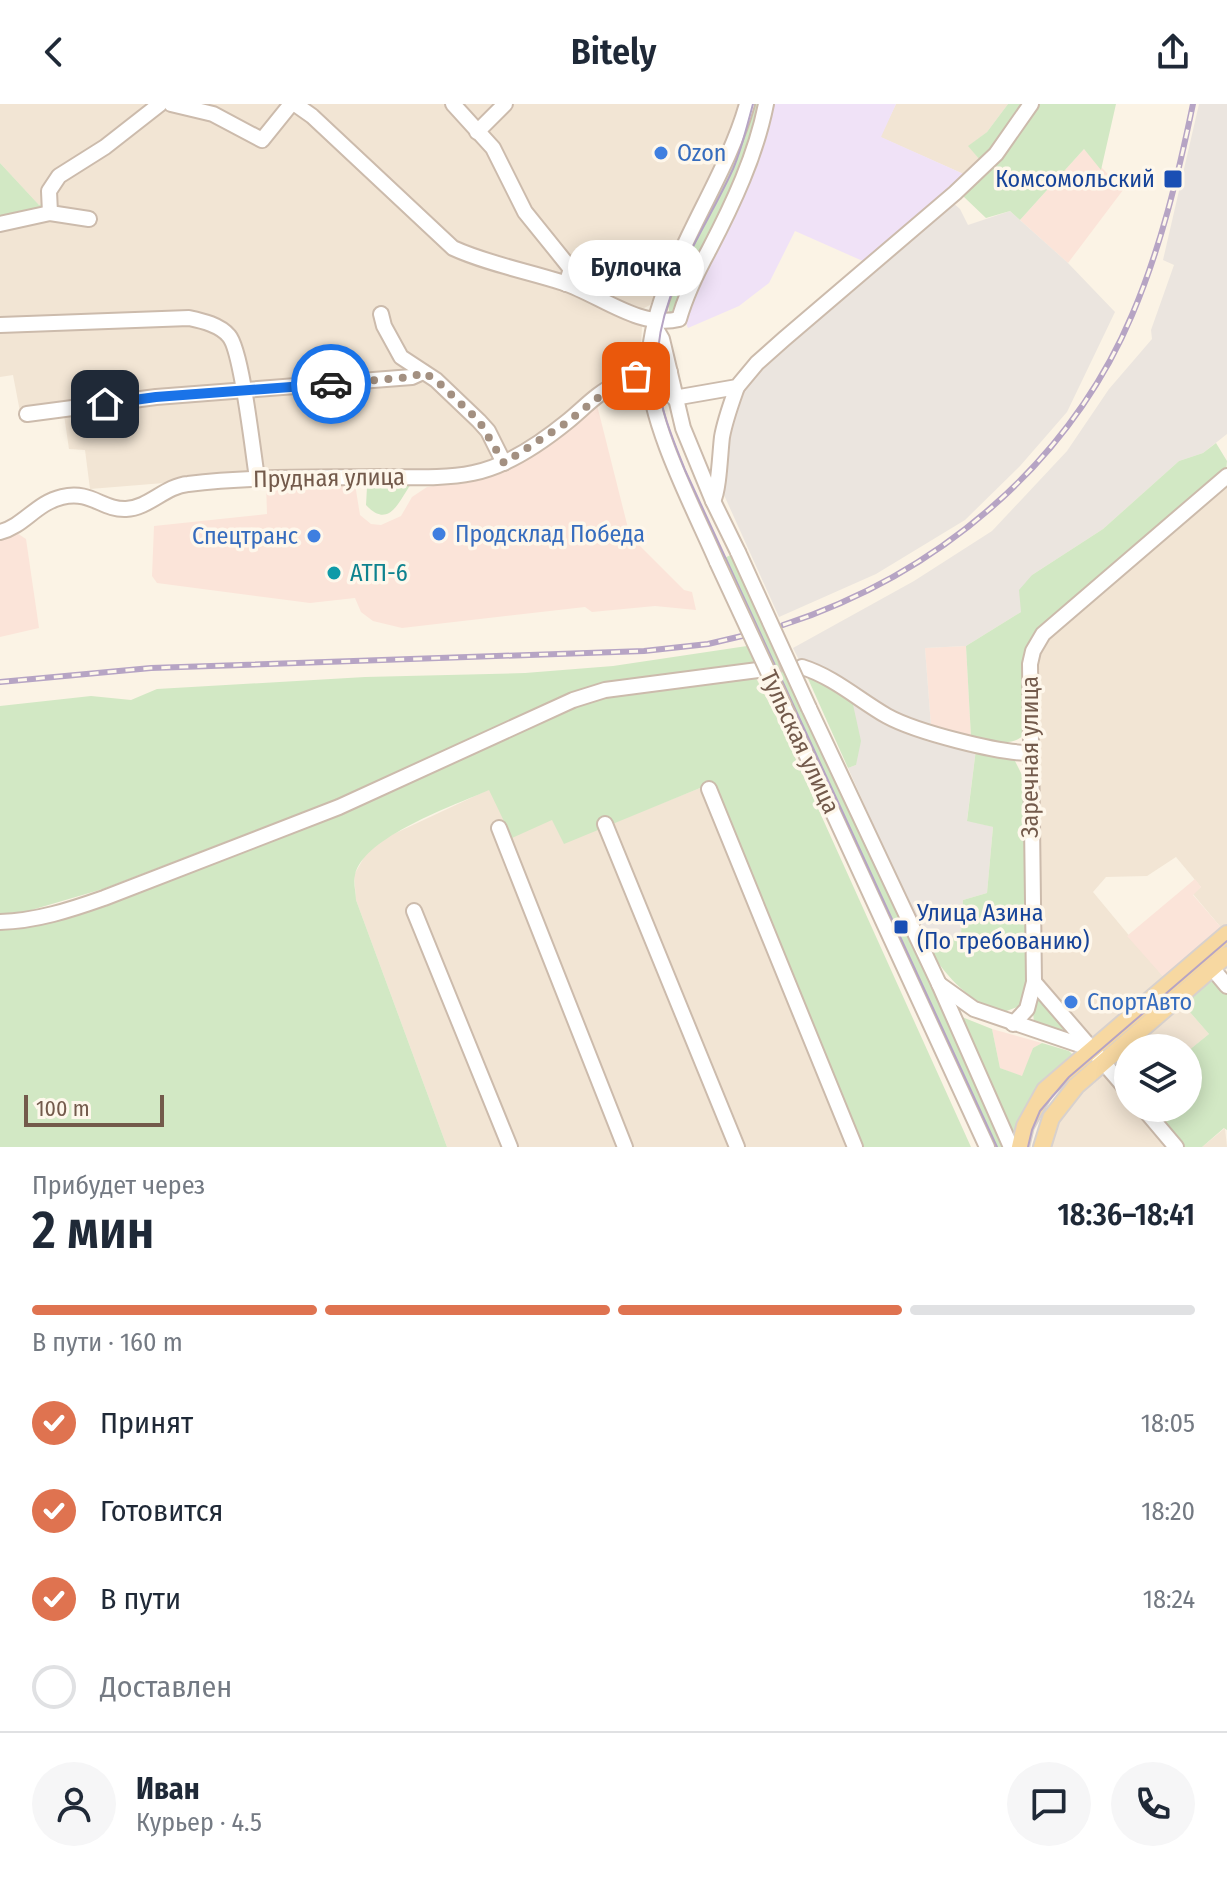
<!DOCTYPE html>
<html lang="ru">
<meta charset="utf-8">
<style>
:root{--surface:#fff;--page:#f6f6f7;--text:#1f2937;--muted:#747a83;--line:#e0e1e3;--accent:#df7350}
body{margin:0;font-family:"Fira Sans Condensed",sans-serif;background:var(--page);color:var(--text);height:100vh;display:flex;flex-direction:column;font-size:30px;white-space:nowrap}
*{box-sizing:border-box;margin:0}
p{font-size:26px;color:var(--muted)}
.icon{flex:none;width:44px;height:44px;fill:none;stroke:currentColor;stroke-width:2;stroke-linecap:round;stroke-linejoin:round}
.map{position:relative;height:1043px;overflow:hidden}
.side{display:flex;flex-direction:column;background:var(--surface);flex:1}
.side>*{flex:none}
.controls{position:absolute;left:1114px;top:930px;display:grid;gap:16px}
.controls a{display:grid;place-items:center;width:88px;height:88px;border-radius:50%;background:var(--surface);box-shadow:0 4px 20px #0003;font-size:40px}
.scale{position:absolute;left:24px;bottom:20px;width:140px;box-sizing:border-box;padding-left:8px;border:4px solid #735a4b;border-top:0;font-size:22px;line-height:28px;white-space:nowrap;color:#735a4b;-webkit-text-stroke:6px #fef7eb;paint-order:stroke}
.pin{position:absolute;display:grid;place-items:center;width:68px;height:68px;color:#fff;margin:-34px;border-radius:16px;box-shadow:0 4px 12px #0006}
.courier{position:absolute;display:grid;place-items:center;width:80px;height:80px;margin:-40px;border:6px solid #1a73e8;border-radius:50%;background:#fff;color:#222;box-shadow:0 2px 10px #0007}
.bubble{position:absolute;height:56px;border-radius:28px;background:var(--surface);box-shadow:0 4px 20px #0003;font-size:26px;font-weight:600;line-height:56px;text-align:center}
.headline em{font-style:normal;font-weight:600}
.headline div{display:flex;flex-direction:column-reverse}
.headline{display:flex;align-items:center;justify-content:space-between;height:136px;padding:0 32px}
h1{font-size:52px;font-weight:600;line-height:60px}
.bar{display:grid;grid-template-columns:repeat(4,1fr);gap:12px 8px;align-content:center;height:96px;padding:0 32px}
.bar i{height:10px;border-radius:6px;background:var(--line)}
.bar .active{background:var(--accent)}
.bar p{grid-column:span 4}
.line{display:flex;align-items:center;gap:20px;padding:0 32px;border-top:2px solid var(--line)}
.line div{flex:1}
.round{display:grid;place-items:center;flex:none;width:84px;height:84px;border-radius:42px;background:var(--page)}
ol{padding:0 32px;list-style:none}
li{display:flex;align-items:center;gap:24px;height:88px}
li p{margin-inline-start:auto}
li .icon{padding:8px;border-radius:50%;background:var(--accent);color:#fff;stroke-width:4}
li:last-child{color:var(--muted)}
li i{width:44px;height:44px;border:4px solid var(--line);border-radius:50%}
header{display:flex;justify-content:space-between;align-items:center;height:104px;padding:0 32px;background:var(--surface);font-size:36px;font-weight:600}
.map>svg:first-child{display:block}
.residential{fill:#f2e5d4}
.commercial{fill:#fbe4d9}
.industrial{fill:#ebe5df}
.education{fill:#f0e2f7}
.green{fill:#d2e8c4}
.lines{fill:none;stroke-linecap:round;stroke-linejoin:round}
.minor-tunnel{stroke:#d9cdbe;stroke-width:14;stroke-dasharray:14 7;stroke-linecap:butt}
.minor-casing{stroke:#ccbbac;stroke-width:18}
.major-casing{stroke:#d8d1cd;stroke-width:20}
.minor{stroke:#fff;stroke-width:14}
.major{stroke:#f7d8a1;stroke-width:16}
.tram{stroke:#b6a4c4;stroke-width:2}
.rail-casing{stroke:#b6a4c4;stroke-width:6}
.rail{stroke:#fef7eb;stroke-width:3;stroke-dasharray:9;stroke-linecap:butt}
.minor-bridge-casing{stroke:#ccbbac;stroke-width:18;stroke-linecap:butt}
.minor-bridge{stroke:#fff;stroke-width:14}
.done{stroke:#a39081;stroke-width:8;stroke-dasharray:0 14.4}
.route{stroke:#1a73e8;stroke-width:10}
.shop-dot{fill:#3f7fe0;stroke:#fef7eb;stroke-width:3}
.transit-dot{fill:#1a4fb4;stroke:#fef7eb;stroke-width:3}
.culture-dot{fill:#0f9aa8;stroke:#fef7eb;stroke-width:3}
.labels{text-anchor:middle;stroke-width:7;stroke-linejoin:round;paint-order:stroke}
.shop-label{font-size:24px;fill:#366cbe;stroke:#fef7eb;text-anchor:start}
.transit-label{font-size:24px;fill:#164399;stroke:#fef7eb;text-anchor:end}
.street-label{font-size:24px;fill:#735a4b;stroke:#fef7eb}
.culture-label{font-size:24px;fill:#0d838f;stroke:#fef7eb;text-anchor:start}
</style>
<header><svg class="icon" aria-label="back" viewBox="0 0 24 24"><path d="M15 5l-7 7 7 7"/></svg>Bitely<svg class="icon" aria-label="share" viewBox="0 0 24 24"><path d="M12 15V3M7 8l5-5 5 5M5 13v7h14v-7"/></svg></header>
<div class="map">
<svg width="1227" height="1043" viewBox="0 0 1227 1043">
<rect width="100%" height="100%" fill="#fbf3e5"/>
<g class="residential">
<polygon points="0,0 147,0 149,4 68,62 46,98 39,101 0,59"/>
<polygon points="185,0 281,0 281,6 263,28"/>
<polygon points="305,0 741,0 732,30 664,175 650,201 644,204 635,204 574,176 475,147 456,138"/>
<polygon points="896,0 1008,0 987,28 969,42 981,57 968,72 880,33"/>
<polygon points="170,3 212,13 257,40 290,9 298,9 306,13 427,127 633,214 642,222 641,243 621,252 620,270 590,288 559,315 509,347 502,346 438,274 249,283 238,239 211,215 0,216 0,124 55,106 51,97 60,75 162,4"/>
<polygon points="187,218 208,223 231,241 250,372 90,385 85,346 69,345 64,311 21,313 13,271 0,273 0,225"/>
<polygon points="425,276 477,318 495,352 493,356 460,364 437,366 264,369 259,364 250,292"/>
<polygon points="1227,378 1227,824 1224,827 1193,790 1201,783 1176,753 1147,772 1106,773 1093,788 1166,876 1094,936 1039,878 1033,564 1045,533"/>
<polygon points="700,684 705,686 847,1043 447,1043 356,796 354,771 367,748 385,734 490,685 552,716 610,720"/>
<polygon points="1182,899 1209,930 1188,947 1188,944 1128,944"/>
<polygon points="1100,969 1105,969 1128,993 1128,1004 1137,1004 1171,1043 1048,1043 1050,1033 1068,998"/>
<polygon points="1225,1024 1227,1043 1202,1043"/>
</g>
<g class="commercial">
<polygon points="1084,45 1123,86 1068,159 1020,116"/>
<polygon points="597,301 630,432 684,486 692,488 696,506 655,502 592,508 585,503 402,524 373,517 361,508 355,494 310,499 157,479 152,472 154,422 267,410 266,378 355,380 360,411 371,420 381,421 401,412 412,393 427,383 478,375 529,354 569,326"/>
<polygon points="3,420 26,435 39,524 0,533 0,421"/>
<polygon points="966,542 971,633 931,622 925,544"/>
<polygon points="1195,775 1201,783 1193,791 1224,827 1166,876 1127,832"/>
<polygon points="992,925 1042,939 1033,944 1023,973 1000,964"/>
</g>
<g class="industrial">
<polygon points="1199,0 1227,0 1227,330 1203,349 1179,357 1103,425 1032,471 1021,508 966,542 925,544 931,622 908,615 800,558 793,544 914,477 992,427 1067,347 1109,285 1152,235 1151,226 1174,161 1163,156"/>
<polygon points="952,98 960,105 968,121 1010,107 1068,159 1115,208 1067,308 1020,362 965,416 876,470 779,513 724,391 722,372 726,330 743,284 759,262"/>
<polygon points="852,596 976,645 967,716 993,723 987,789 963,796 961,830 930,847 848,664 856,661"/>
</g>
<polygon class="education" points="772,0 896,0 881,33 968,72 865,158 795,127 769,179 739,202 688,224 684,214"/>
<g class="green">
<polygon points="751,0 762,0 741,69 673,213 669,207 669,193"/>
<polygon points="1008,0 1116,0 1101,66 1084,45 1020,116 1010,107 986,114 964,93 964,88 986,63 968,42 987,28"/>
<polygon points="0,59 39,101 46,98 45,106 0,124"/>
<path d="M1216 339 1227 357 1226 368 1040 527 1023 561 1024 630C1013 645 987 635 971 633L966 542 1021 508 1019 486 1032 471 1103 425 1179 357 1203 349Z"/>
<path d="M376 377H406L411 380C399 397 389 426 366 401L367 383Z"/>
<polygon points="733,450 1005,1043 993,1043 722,455"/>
<polygon points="747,542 755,560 643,575 474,634 337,695 103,785 28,807 0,810 0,602 91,592 131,596 157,585 365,573 525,569 613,562"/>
<polygon points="805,568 852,596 861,637 856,661 848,664"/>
<path d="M756 574 779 618 971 1043H847L705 686 700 684 564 740 552 716 512 734 489 686C455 701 363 733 355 771 353 778 356 789 356 796L447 1043H0V826L33 821 107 801 174 772 344 708 576 603 606 593Z"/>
<path d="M976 645 1015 657 1025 677 1026 887 1020 902 1001 909C970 897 948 875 930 847L961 830 963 796 987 789 993 723 967 717Z"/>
<polygon points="1209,876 1213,876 1227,888 1227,1026 1224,1024 1202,1043 1184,1043 1149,1004 1188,1004 1188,947 1209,930 1182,899"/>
<polygon points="1040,894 1075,932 1034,920 1033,907 1037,896"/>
<polygon points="962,913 992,925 1000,964 1022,972 1033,944 1042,939 1069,947 1073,951 1057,966 1014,1037 960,917"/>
</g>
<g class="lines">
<polyline class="minor-tunnel" points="758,566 779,561 801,563"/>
<g class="minor-casing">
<g id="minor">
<polyline points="171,0 213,10 262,36 291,0"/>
<path d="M295 0 312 12 453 144C488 160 527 167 564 179 600 191 640 225 679 215 686 191 697 168 709 146 733 100 756 51 766 0"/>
<polyline points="453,0 493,44 525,108 571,165 566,180"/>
<polyline points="477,28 505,0"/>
<polyline points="50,109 49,87 59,72 105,43 160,0"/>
<polyline points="0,120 50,109 89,115"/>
<polyline points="381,210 384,222 401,253 436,276 479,317 488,327 504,359"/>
<path d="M0 221 189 214C203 217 220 221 229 232 242 247 253 349 257 374"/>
<polyline points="655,223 662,235 683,324 713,397 738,448"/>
<polyline points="674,294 737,283 757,259 784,235 955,89 996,50 1031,0"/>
<polyline points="27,310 156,293 412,273 423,268"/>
<path d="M713 397C719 386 720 349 722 333 725 316 731 300 737 283"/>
<path d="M0 428C24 422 36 399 62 393 91 386 102 406 126 405 149 404 165 382 188 380 252 372 317 374 382 373 412 373 444 375 473 369 508 362 541 339 568 317 584 304 598 288 617 280 633 272 651 269 670 268"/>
<path d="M717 458C696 409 649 320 649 268 647 178 723 87 747 0"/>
<path d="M802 563C834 573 859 596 887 612 916 628 998 649 1030 649"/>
<polyline points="809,604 939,880 1011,1043"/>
<polyline points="789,613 987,1043"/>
<polyline points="709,685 855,1043"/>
<polyline points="605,720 737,1043"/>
<polyline points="499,724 625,1043"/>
<polyline points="414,807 510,1043"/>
<path d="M0 818C36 817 70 806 104 794L339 703 573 596 605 586 758 566"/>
<polyline points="1212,864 1227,882"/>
<polyline points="1034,878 1128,987"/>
<polyline points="939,880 974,905 1092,945"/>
<polyline points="1013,920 1027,905 1034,878 1030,560 1033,547 1043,530 1227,372"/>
<polyline points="1143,1004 1176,1043"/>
</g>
</g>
<g class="major-casing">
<g id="major">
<polyline points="1020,1043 1025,1022 1045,986 1227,830"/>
<polyline points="1042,1043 1051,1014 1076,982 1227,851"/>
</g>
</g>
<use href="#minor" class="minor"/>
<use href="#major" class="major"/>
<g class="tram">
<path d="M753 0C747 22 742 44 733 65 702 133 650 199 658 278 661 308 674 338 685 366L997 1043"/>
<polyline points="1028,1043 1032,1026 1040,1007 1069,973 1227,837"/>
</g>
<g class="rail-casing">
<g id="rail">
<path d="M783 521C936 471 1068 362 1132 211 1161 143 1178 72 1193 0"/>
<polyline points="0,578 151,564 644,547 708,540 742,532"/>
</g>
</g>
<use href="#rail" class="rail"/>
<g class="minor-bridge-casing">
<g id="minor-bridge">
<polyline points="738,448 809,604"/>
<polyline points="717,458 789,613"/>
</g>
</g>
<use href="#minor-bridge" class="minor-bridge"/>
</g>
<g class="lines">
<polyline class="done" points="331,280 412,273 423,268 436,276 479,317 504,359 566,319 614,281 636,272"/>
<polyline class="route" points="105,300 156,293 331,280"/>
</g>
<g class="shop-dot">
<circle cx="661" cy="49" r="8"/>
<circle cx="439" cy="430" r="8"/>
<circle cx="314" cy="432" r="8"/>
<circle cx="1071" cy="898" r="8"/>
</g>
<g class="transit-dot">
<rect x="1163" y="65" width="20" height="20" rx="4"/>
<rect x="893" y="815" width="16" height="16" rx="4"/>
</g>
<circle class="culture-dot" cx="334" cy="469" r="8"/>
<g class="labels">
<g class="shop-label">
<text x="677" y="57">Ozon</text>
<text x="455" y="438">Продсклад Победа</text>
<text x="298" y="440" text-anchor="end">Спецтранс</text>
<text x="1087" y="906">СпортАвто</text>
</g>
<g class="transit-label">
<text x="1155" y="83">Комсомольский</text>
<text x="917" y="817" text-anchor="start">Улица Азина<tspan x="917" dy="28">(По требованию)</tspan></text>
</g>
<g class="street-label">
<text transform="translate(329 374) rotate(-1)" y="8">Прудная улица</text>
<text transform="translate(800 638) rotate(65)" y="8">Тульская улица</text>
<text transform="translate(1030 653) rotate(-90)" y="8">Заречная улица</text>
</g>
<g class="culture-label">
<text x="350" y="477">АТП-6</text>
</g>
</g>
</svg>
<div class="controls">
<a><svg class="icon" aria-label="layers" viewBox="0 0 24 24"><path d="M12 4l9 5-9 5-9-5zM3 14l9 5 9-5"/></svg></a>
</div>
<div class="scale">100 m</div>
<div class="pin" style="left:636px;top:272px;background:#ea580c"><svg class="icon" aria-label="bag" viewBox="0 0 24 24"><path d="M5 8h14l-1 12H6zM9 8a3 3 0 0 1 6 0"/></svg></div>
<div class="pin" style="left:105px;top:300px;background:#1f2937"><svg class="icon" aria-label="home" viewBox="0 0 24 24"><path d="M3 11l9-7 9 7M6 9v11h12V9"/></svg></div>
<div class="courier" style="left:331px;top:280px"><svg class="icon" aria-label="car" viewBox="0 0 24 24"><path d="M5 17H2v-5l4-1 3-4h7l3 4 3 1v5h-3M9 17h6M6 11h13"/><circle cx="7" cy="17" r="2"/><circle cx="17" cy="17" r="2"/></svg></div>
<div class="bubble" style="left:568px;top:136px;width:136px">Булочка</div>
</div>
<section class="side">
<div class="headline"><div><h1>2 мин</h1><p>Прибудет через</p></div><em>18:36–18:41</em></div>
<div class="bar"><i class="active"></i><i class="active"></i><i class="active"></i><i></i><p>В пути · 160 m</p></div>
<ol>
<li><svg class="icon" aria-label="check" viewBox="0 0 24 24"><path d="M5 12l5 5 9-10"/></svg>Принят<p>18:05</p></li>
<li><svg class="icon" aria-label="check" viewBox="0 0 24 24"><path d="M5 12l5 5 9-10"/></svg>Готовится<p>18:20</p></li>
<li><svg class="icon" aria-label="check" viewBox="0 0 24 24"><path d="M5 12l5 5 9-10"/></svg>В пути<p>18:24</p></li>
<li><i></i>Доставлен</li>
</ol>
<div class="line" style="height:144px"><a class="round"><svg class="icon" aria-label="person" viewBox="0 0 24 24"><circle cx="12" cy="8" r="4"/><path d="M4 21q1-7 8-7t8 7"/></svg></a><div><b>Иван</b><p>Курьер · 4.5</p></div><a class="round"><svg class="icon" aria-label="chat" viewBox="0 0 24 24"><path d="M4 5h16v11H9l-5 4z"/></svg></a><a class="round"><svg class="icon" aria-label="phone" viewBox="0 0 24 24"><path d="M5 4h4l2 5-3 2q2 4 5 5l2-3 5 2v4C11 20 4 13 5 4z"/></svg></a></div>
</section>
